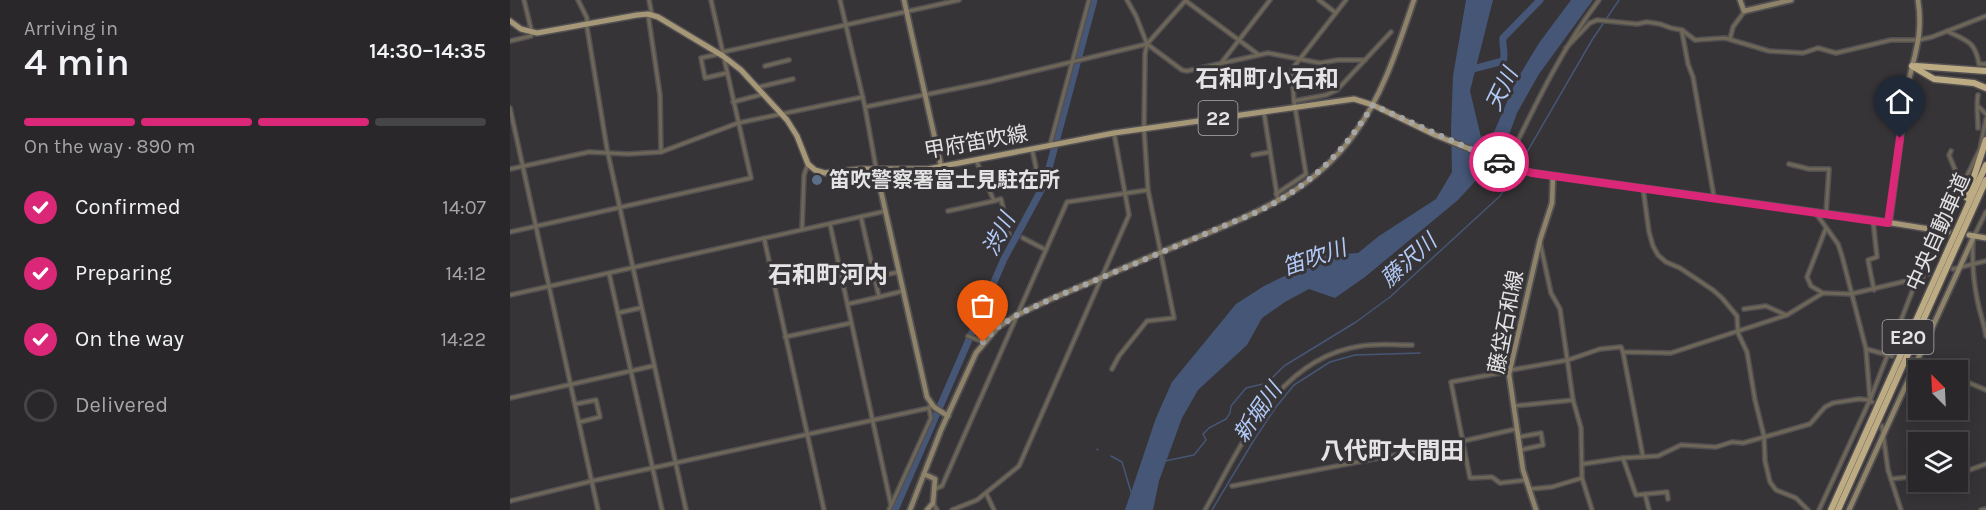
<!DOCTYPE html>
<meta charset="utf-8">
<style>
:root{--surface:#292729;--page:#312f31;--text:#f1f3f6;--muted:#a5a5a8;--line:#454446;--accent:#db2777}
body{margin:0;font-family:Karla,"Noto Sans JP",sans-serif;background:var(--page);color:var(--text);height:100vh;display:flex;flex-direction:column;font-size:22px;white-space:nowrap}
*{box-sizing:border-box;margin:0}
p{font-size:20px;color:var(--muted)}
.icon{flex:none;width:33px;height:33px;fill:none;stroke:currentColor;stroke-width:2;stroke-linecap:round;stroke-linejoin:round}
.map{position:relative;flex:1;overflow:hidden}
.sheet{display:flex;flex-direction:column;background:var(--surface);width:510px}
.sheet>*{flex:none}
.needle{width:39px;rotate:336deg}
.fabs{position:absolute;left:1398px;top:360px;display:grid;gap:12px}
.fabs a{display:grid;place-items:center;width:60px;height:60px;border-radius:0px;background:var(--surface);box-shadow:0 3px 15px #0003,0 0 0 2px var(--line);font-size:30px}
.pin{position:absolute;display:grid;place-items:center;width:51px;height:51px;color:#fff;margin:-62px -26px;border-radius:50% 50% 50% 0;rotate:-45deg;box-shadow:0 0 6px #0007}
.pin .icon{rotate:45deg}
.courier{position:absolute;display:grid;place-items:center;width:60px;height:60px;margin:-30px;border:4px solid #db2777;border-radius:50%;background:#fff;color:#222;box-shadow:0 2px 8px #0007}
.overview em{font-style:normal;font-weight:600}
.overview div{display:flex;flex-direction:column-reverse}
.overview{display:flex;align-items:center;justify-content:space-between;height:102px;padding:0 24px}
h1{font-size:39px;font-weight:600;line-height:45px}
.bar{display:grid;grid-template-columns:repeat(4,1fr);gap:9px 6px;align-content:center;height:72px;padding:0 24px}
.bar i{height:8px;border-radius:4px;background:var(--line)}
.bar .current{background:var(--accent)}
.bar p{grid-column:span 4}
ol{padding:0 24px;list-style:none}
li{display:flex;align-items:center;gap:18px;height:66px}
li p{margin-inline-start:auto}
li .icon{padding:6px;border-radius:50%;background:var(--accent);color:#fff;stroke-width:4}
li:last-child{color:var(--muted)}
li i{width:33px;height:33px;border:3px solid var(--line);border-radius:50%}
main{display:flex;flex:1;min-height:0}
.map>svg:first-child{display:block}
.water{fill:#455676}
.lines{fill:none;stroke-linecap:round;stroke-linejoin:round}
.stream{stroke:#455676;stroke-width:1.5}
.river{stroke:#455676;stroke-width:7}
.street-tunnel{stroke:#514e51;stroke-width:3;stroke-dasharray:3 1.5;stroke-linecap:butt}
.street-casing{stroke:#535053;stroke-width:6}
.secondary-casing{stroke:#535053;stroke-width:8}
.primary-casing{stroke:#535053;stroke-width:8}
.highway-casing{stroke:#535053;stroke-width:9}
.street{stroke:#6e6757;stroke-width:3}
.secondary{stroke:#8e8369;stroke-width:4.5}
.primary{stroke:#a69877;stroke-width:5}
.highway{stroke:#bcab83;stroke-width:6}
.done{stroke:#a7a6a7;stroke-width:6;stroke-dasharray:0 10.8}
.route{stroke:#db2777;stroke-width:8}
.service-dot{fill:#5c6f8a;stroke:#373437;stroke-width:2}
.labels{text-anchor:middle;stroke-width:6;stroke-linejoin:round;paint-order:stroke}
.shield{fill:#373437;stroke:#b0aeb0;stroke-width:1.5}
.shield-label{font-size:20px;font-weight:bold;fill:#e4e3e4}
.street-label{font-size:21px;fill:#e4e3e4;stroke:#373437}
.poi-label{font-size:21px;font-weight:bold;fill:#e4e3e4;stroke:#373437;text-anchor:start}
.water-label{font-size:22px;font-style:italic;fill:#b1c9f7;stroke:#373437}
.quarter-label{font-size:24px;font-weight:bold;fill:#e5e3e6;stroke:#373437}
</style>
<main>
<section class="sheet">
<div class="overview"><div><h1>4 min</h1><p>Arriving in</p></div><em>14:30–14:35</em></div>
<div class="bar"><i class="current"></i><i class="current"></i><i class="current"></i><i></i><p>On the way · 890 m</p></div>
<ol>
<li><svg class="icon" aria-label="check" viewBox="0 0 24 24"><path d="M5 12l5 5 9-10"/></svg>Confirmed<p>14:07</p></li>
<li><svg class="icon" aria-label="check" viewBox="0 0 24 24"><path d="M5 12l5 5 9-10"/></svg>Preparing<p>14:12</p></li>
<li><svg class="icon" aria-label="check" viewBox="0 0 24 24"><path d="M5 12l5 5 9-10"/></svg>On the way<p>14:22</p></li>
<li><i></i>Delivered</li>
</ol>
</section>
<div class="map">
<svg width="1476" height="510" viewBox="0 0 1476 510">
<rect width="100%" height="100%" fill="#373437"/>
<polygon class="water" points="956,0 983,0 960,91 971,137 984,132 1006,81 1029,43 1061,0 1083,0 1029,74 1007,113 993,151 948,200 855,277 825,298 799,289 775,302 752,318 737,345 688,390 672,418 649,481 643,510 615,510 646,418 662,382 726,304 754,286 818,255 848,253 869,236 926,199 942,172 941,128 943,76"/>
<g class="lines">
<g class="stream">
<polyline points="1009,166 1082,40 1109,0"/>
<polyline points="587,449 588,450"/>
<polyline points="601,456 612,462 621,492"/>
<polyline points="655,461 684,455 696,440 693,434 699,428 716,419 720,413 721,406 736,388 757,383 774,366 846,322 880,297 990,196 1006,170"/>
<polyline points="702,510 744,440 766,407 784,385 820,362 845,355 910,353"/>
</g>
<g class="river">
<path d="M959 70 993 61C996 53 992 47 993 38L1030 0"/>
<polyline points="385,510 494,259 535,183 584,0"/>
</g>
<polyline class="street-tunnel" points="1413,277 1426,273"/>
<g class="street-casing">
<g id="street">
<polyline points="68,0 77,18 77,27 97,149 176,510"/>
<polyline points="139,0 142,15"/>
<polyline points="330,0 355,107 366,168"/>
<polyline points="617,0 626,16 637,44 672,70 677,71 758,53 810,63 828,60 855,60"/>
<polyline points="809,0 826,13"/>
<polyline points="676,1 749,55"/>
<polyline points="138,14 150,95 151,152"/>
<path d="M1437 31C1457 41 1465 41 1469 64H1476"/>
<polyline points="1172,32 1178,64 1183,77 1204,197"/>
<polyline points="1220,39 1223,27 1234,12"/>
<polyline points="0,41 21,36 22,33 14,0"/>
<polyline points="1056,48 1080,23 1087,20 1127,24 1137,22 1150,24 1161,28 1172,30 1185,40 1215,38 1259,51 1293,53 1308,48 1326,53 1381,40 1409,40 1422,37 1476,16"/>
<polyline points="213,52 449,0"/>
<polyline points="209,54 191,58 195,78 217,73"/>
<polyline points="712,62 760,0"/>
<polyline points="255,66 279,60"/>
<polyline points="249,87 283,79"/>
<path d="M1468 95C1466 104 1468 118 1468 128"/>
<polyline points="784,101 816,95 827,90 881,32"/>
<polyline points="223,102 254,94"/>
<polyline points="355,107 478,82 637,44"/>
<polyline points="1469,107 1476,114"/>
<polyline points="0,108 88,510"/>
<polyline points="754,113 768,201"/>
<polyline points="540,145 579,0"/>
<polyline points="522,149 527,172"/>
<polyline points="1441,151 1439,155 1450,182 1456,182"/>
<polyline points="743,155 760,152"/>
<polyline points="466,160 484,201 491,199 499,234"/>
<polyline points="1279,164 1299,169 1319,169 1316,214"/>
<path d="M996 165C1024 108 1050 51 1089 0"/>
<polyline points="0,169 79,152 118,154 151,152 228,123 353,97"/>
<polyline points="1133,188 1139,232 1143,246 1148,255 1156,262 1170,268 1203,290 1212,298 1227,316 1228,333 1237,352 1245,400 1254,436 1255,461 1260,482 1266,490 1286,498 1298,510"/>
<polyline points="766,194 796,174 784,101 782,69 836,0"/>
<polyline points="438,211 484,201"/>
<polyline points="1305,212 1328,244 1332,256 1356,349 1360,400 1362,402"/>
<polyline points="351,217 369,297 393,291"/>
<polyline points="1363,220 1367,257 1358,260 1364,290"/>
<polyline points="320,224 381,505"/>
<polyline points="292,229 294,175 298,164"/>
<polyline points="0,232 241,178 201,0"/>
<polyline points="1465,234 1476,212"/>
<polyline points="254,238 314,510"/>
<polyline points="513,238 536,250"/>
<path d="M1463 240C1462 260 1463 279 1467 298 1469 311 1474 323 1476 336"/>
<polyline points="1030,242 1041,293 1050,309 1063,400 1071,428 1072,478 1082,510"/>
<polyline points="1443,269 1476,261"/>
<polyline points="99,273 152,510"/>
<polyline points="364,277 389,272"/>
<polyline points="1313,293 1301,286 1297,277 1316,228"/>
<polyline points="0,295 376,211"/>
<polyline points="338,304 369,297"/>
<polyline points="1234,309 1256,306 1276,315"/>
<polyline points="108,313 130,308"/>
<polyline points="458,336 473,342"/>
<polyline points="275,337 341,323"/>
<polyline points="1356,349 1382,356"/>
<polyline points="1113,352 1133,457"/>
<polyline points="1403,360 1430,370"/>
<polyline points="602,369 609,356 637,321 664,318 638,190 634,129 635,54 637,44 676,0"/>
<polyline points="1001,370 1058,360 1090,349 1111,347 1113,352 1161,353 1277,315 1313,293 1341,294 1413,277"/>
<polyline points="999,374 990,373 941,382 960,478 982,477 990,483 1017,480"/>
<polyline points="1448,378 1476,390"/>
<polyline points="0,398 143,366"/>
<polyline points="66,404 86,400 90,417 70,422"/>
<polyline points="1003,406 1063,400"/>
<polyline points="1372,426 1378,470 1391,510"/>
<polyline points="1009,437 1031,433 1033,445 1010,450"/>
<polyline points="1113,458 1126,495 1157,492 1158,499"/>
<polyline points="1073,464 1113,458 1148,456 1171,445 1206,447 1222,442 1233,443 1300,424 1315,407 1323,403 1349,399 1360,400"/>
<polyline points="1448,474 1476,464"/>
<polyline points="1381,479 1408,476"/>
<polyline points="722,486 927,447 1006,429"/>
<polyline points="425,489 432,486 557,202 638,190"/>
<polyline points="1020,489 1042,487 1072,478"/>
<polyline points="476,493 484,510"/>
<polyline points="1135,494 1139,510"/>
<polyline points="0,501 82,481 419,408 421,404"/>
<polyline points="423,503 427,510"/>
<polyline points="379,510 421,418 419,408"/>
<polyline points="442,510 467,500 509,466 619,215 604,133"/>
<path d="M695 510C732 445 767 358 851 346 867 343 885 345 902 345"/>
<polyline points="1309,510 1360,400 1407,279 1470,149 1476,119"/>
<polyline points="1471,510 1476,509"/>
</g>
</g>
<g class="secondary-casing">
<g id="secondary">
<polyline points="394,0 431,166"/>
<polyline points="1230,0 1234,11 1281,0"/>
<polyline points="366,169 417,397 424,407 438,416"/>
<path d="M1379 223C1385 180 1390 137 1396 95 1402 58 1414 40 1408 0"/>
<polyline points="414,474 425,479 423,503 417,510"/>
<path d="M400 510 431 430 466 353 488 327 507 315 541 299C584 281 627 262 671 244 738 216 801 195 845 133 874 93 888 46 904 0"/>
<polyline points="1026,510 1013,470 999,374 1030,240 1042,203 1043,176"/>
<polyline points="1339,510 1464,236"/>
</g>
</g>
<g class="primary-casing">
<g id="primary">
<polyline points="0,21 11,29 27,33 127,15 138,14 148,17 213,56 231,70 277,120 287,136 298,164 305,170 315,173 350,169 418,169 604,133 844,99 863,105 925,135 1017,172 1363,220 1438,232"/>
<polyline points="1459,235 1476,238"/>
</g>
</g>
<g class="highway-casing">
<g id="highway">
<polyline points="1402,66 1424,79 1464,83 1476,88"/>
<polyline points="1406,66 1476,71"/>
<polyline points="1457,198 1476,140"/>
<polyline points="1321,510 1476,165"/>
<polyline points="1328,510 1476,180"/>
</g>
</g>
<use href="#street" class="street"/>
<use href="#secondary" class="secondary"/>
<use href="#primary" class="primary"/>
<use href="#highway" class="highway"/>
</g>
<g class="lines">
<path class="done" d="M473 342 488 327 507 315 541 299 747 212C798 188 833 153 863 105L989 162"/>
<polyline class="route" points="989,162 1022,173 1378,223 1390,138"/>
</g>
<circle class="service-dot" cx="307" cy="180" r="6"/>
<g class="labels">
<g class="shield">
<rect x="688.5" y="101" width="39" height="34" rx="4.5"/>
<rect x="1372.5" y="320" width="51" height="34" rx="4.5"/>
</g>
<g class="shield-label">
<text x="708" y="125">22</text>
<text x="1398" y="344">E20</text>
</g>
<g class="street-label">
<text transform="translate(466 142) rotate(-10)" y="7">甲府笛吹線</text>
<text transform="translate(1428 232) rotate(-66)" y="7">中央自動車道</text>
<text transform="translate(996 322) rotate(-79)" y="7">藤垈石和線</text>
</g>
<g class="poi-label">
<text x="319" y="187">笛吹警察署富士見駐在所</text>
</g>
<g class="water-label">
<text transform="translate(991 89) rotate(-64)" y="8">天川</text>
<text transform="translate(488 234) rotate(-63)" y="8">渋川</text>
<text transform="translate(804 257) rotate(-19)" y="8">笛吹川</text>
<text transform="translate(898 260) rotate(-42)" y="8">藤沢川</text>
<text transform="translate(747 412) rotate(-55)" y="8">新堀川</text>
</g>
<g class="quarter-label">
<text x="757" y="87">石和町小石和</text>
<text x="318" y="283">石和町河内</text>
<text x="882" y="459">八代町大間田</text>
</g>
</g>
</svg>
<div class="fabs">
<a><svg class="needle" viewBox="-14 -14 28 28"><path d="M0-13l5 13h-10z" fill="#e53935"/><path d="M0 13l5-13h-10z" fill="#a5a5a8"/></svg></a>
<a><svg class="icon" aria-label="layers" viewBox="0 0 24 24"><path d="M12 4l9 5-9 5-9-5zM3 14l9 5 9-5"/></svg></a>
</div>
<div class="pin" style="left:473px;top:342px;background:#ea580c"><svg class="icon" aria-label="bag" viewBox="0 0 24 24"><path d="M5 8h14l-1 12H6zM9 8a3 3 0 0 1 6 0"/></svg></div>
<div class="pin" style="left:1390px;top:138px;background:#1f2937"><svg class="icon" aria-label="home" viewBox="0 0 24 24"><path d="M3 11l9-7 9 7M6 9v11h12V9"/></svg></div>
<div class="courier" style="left:989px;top:162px"><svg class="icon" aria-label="car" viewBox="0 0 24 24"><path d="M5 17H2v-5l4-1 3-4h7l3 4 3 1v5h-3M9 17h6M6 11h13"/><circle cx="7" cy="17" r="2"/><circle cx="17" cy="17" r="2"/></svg></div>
</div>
</main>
